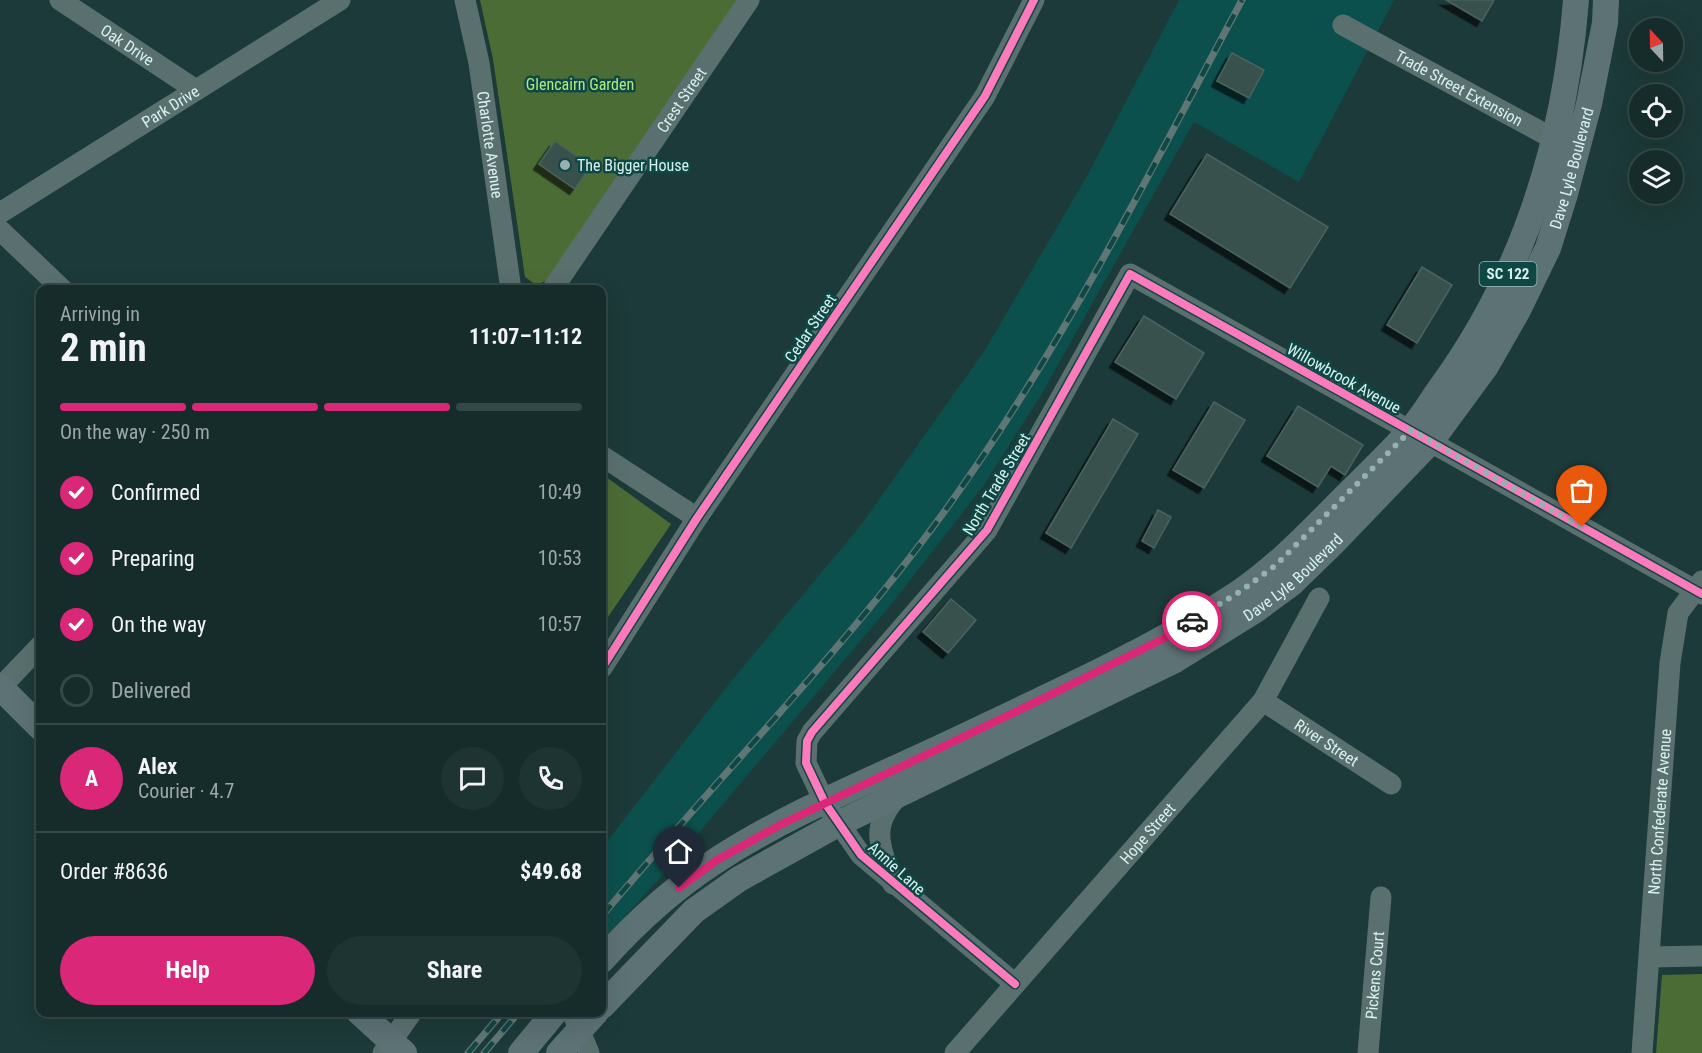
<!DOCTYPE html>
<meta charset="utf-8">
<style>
:root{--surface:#152c2b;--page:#1e3433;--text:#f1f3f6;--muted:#9da7a9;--line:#344847;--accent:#db2777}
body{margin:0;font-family:"Roboto Condensed",sans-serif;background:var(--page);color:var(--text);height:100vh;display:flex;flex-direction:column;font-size:22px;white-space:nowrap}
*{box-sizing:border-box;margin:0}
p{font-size:20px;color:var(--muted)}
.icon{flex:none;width:33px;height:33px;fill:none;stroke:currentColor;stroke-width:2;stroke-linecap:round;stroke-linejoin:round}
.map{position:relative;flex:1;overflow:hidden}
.panel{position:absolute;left:36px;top:285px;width:570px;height:732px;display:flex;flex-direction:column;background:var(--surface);border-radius:12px;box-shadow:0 6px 24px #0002,0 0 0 2px var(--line)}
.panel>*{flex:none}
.needle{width:39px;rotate:338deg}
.tools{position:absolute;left:1629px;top:18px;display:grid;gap:12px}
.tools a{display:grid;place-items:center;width:54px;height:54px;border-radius:50%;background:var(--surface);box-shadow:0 6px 24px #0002,0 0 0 2px var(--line);font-size:30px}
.pin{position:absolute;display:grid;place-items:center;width:51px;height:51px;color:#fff;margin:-62px -26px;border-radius:50% 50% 50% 0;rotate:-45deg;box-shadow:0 0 6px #0007}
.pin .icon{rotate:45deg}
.courier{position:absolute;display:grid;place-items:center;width:60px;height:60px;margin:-30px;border:4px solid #db2777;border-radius:50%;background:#fff;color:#222;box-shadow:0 2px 8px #0007}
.head em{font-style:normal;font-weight:700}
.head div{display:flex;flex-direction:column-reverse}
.head{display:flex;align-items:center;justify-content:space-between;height:102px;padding:0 24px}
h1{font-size:39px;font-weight:700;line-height:45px}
.bar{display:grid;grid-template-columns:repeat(4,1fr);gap:9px 6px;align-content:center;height:72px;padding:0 24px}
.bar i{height:8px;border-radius:4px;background:var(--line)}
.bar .active{background:var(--accent)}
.bar p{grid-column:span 4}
.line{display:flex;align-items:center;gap:15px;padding:0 24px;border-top:2px solid var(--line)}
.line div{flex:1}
.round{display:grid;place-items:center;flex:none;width:63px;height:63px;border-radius:32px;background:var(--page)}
ol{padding:0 24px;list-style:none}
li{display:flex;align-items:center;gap:18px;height:66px}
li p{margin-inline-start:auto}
li .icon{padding:6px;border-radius:50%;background:var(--accent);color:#fff;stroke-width:4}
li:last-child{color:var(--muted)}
li i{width:33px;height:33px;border:3px solid var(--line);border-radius:50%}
.action{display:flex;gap:12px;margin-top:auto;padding:12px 24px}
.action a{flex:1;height:69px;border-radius:36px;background:var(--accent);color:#fff;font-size:24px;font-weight:700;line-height:69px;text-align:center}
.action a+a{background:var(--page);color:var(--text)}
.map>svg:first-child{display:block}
.built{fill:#0c504d}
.green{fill:#4c6c36}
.building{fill:#37514e;stroke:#4b625e;stroke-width:1.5;filter:url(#shadow)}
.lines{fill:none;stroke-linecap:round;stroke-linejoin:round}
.minor{stroke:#5a706f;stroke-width:21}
.major{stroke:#5d7275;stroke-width:26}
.rail-casing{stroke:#607674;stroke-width:7}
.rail{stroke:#0f4745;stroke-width:4.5;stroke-dasharray:14;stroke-linecap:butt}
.cycleway-casing{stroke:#0f4745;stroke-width:11}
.cycleway{stroke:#fd7abc;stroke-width:8}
.done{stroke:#96b1af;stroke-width:6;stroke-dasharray:0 10.8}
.route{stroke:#db2777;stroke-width:8}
.poi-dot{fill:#96b1af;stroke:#0f4745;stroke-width:2}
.labels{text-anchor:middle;stroke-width:5;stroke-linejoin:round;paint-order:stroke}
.shield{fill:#0f4745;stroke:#9bbebc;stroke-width:1.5}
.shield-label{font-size:15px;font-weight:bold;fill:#d7f1ef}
.street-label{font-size:16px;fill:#d7f1ef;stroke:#0f4745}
.park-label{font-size:16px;fill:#b1eb7e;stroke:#0f4745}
.poi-label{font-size:16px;fill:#d7f1ef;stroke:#0f4745;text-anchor:start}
</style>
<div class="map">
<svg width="1702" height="1053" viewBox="0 0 1702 1053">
<defs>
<filter id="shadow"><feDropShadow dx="-5.5" dy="5.5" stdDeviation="0" flood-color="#0009"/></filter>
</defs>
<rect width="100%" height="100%" fill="#1c3a39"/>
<polygon class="built" points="1179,0 1394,0 1299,182 1194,122 1041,395 984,485 889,607 676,860 602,942 602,848 733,679 861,525 985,350 1087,176"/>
<g class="green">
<polygon points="480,0 737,0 548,280 536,285 525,277 493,59"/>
<polygon points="602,474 671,524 602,626"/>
<polygon points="1702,974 1702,1053 1656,1053 1662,975"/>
</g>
<g class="building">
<polygon points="1446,0 1494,0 1482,21"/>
<polygon points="1232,53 1264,70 1249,98 1217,81"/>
<polygon points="555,141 591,166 575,189 539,164"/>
<polygon points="1207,154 1328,227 1290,288 1170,214"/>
<polygon points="1422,267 1452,285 1417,343 1387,325"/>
<polygon points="1144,316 1204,353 1176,399 1115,362"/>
<polygon points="1214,402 1245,420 1204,488 1173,470"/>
<polygon points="1298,406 1363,445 1345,475 1331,466 1318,487 1267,456"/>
<polygon points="1113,419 1138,434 1071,548 1046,533"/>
<polygon points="1158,510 1171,517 1154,548 1142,541"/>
<polygon points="951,599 976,620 948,653 923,632"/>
</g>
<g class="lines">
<g class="minor">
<path id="s1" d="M60 0 196 90"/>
<path id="s2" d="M465 0 479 63 511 290"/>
<path id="s3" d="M1343 25 1567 146"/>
<path id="s4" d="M0 213 340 0"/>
<polyline points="0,230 63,290"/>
<path id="s5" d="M552 290 749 0"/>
<polyline points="602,456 697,518"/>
<polyline points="602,668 697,518 985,96 1034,0"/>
<polyline points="0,688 40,646"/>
<path id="s6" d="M1263 701 1391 784"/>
<path d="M893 884C881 847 868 827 899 795"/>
<polyline points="1650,957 1702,956"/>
<polyline points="1015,984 861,855 825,803 806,763 807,741 812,732 987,530 1130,274 1702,594"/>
<polyline points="572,1012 589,1053"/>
<polyline points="383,1053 412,1012"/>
<path id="s7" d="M955 1053 1263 701 1319 598"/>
<path id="s8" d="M1368 1053 1381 897"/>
<path id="s9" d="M1642 1053 1670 663 1678 613 1702 581"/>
</g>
<g class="major">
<polyline points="0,687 40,727"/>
<path d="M602 960C635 923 675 887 717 860 789 813 872 780 950 743 1048 696 1149 652 1240 592 1278 566 1309 533 1342 500 1364 478 1387 456 1408 433 1421 419 1431 401 1442 386 1525 271 1565 141 1576 0"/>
<path id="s10" d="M602 1006 694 911 739 879 838 824 1175 660 1254 611 1292 583 1334 542 1431 441 1486 366 1518 310 1548 248 1565 194 1589 104 1605 23 1606 0"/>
<polyline points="359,1012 404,1053"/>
<polyline points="521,1053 555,1012"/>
<polyline points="559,1053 596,1012"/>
</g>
<g class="rail-casing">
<g id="rail">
<path d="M602 916C714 781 841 654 944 512 1060 352 1149 174 1242 0"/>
<polyline points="468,1053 503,1012"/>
<polyline points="484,1053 519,1012"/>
</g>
</g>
<use href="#rail" class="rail"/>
<g class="cycleway-casing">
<g id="cycleway">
<polyline points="602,668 697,518 985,96 1034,0"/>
<polyline points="1015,984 861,855 825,803 806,763 807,741 812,732 987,530 1130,274 1702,594"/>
</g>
</g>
<use href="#cycleway" class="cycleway"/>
</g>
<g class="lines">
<polyline class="done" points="1192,621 1241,591 1276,565 1411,430 1582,527"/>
<polyline class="route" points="679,888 717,860 780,825 1040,700 1163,639 1192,621"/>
</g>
<circle class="poi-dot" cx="565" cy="165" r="6"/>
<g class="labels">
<rect class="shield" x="1479.5" y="262" width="57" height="24" rx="4.5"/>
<g class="shield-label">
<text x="1508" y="279">SC 122</text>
</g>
<g class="street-label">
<text dy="6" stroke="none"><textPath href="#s1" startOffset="81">Oak Drive</textPath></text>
<text dy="6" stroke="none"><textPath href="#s3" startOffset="132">Trade Street Extension</textPath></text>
<text dy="6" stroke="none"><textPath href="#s5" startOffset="230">Crest Street</textPath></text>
<text dy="6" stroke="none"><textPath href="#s4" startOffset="201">Park Drive</textPath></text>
<text dy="6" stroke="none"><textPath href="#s2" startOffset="147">Charlotte Avenue</textPath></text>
<text dy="6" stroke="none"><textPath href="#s10" startOffset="1324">Dave Lyle Boulevard</textPath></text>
<text transform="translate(810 328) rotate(-56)" y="6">Cedar Street</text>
<text transform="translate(1344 378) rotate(29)" y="6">Willowbrook Avenue</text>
<text transform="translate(996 484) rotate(-59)" y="6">North Trade Street</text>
<text dy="6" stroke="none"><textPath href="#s10" startOffset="820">Dave Lyle Boulevard</textPath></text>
<text dy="6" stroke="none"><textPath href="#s6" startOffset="76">River Street</textPath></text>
<text dy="6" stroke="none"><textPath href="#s9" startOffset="242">North Confederate Avenue</textPath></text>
<text dy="6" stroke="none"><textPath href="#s7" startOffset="292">Hope Street</textPath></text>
<text transform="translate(897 868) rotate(42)" y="6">Annie Lane</text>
<text dy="6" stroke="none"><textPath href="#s8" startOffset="78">Pickens Court</textPath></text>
</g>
<g class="park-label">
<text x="580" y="90">Glencairn Garden</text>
</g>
<g class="poi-label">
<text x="577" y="171">The Bigger House</text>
</g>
</g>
</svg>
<div class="tools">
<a><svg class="needle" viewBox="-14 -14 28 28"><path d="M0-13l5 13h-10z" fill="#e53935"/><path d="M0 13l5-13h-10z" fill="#9da7a9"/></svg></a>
<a><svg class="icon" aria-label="locate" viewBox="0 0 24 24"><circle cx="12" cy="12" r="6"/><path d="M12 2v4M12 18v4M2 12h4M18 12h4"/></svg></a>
<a><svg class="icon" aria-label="layers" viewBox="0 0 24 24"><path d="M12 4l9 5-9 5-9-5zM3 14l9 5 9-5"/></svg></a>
</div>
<div class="pin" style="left:1582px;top:527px;background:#ea580c"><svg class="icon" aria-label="bag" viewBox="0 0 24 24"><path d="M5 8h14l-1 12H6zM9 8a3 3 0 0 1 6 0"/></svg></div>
<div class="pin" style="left:679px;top:888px;background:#1f2937"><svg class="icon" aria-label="home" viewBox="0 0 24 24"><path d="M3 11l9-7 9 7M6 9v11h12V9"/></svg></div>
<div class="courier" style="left:1192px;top:621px"><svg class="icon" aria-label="car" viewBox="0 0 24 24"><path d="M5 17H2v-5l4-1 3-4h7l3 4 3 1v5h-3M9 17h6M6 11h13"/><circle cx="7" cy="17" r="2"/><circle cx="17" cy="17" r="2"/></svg></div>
<section class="panel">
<div class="head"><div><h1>2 min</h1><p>Arriving in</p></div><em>11:07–11:12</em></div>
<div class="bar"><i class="active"></i><i class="active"></i><i class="active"></i><i></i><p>On the way · 250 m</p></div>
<ol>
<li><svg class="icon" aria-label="check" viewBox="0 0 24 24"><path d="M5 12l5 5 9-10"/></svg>Confirmed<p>10:49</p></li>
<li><svg class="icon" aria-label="check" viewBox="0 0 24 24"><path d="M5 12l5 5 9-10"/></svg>Preparing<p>10:53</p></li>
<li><svg class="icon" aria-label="check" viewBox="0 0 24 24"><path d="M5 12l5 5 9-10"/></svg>On the way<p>10:57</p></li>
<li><i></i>Delivered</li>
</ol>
<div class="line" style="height:108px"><b class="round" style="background:var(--accent);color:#fff">A</b><div><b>Alex</b><p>Courier · 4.7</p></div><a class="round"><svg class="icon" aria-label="chat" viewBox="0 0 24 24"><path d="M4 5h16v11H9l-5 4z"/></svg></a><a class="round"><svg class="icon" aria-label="phone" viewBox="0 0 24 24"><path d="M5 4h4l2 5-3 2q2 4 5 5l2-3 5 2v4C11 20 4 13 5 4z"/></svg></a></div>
<div class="line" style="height:78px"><div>Order #8636</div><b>$49.68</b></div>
<div class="action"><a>Help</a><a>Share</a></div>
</section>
</div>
